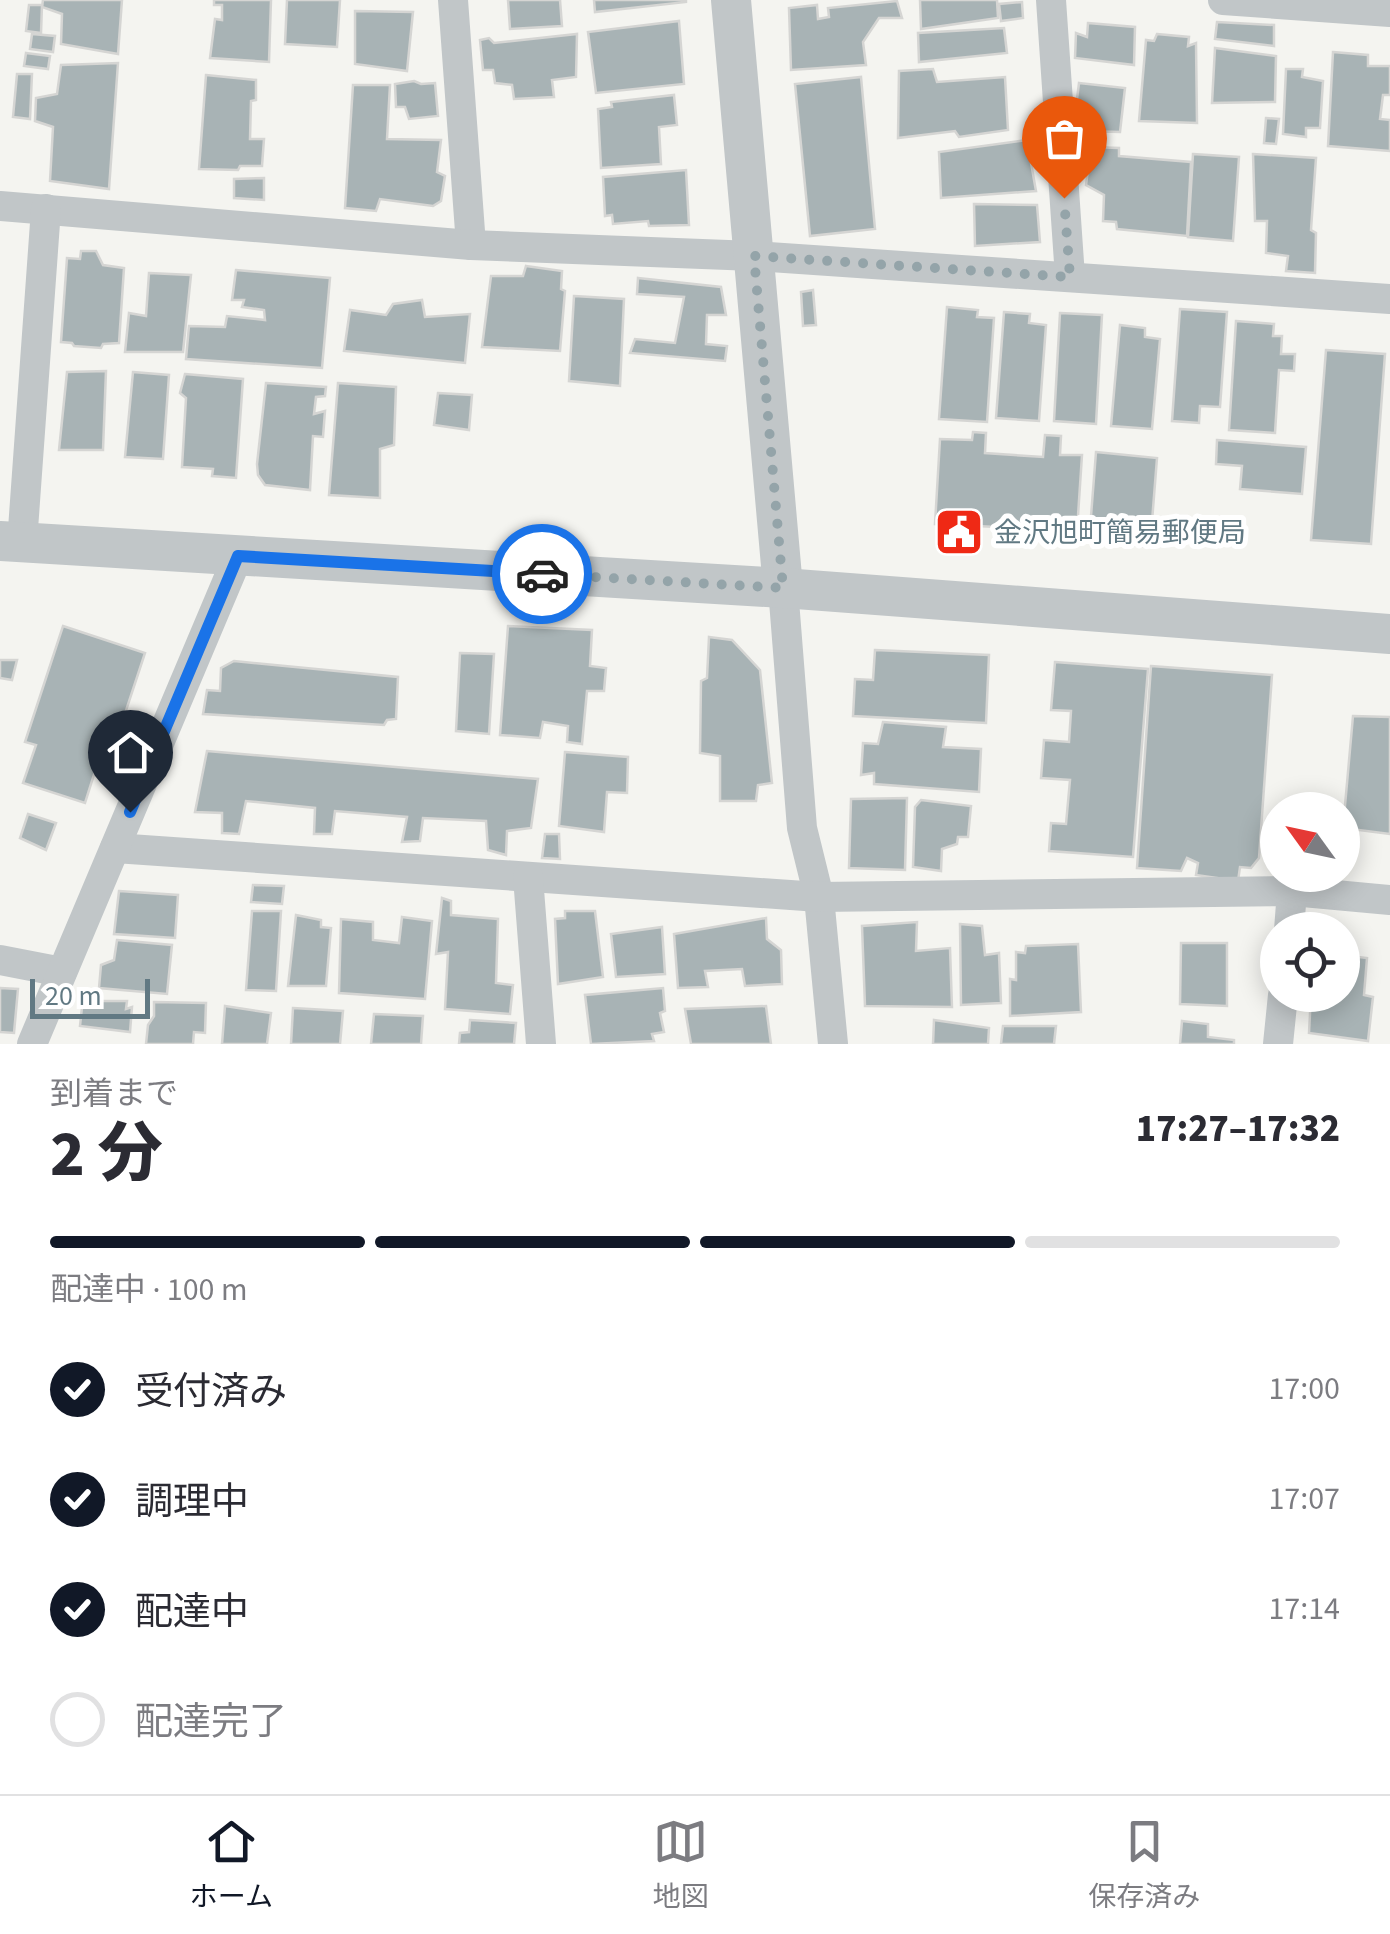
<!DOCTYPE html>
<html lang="ja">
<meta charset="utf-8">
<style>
:root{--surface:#fff;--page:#f7f7f7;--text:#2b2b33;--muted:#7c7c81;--line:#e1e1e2;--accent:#111827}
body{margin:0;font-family:"Source Sans 3","Noto Sans JP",sans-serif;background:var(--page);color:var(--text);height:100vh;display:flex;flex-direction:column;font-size:38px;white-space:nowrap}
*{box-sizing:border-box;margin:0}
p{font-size:32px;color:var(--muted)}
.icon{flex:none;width:55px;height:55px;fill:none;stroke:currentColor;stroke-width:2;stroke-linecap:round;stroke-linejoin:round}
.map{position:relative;height:1044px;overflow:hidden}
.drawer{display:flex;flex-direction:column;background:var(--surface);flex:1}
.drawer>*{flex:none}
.needle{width:65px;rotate:303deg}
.buttons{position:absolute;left:1260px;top:792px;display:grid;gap:20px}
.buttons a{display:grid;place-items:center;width:100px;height:100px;border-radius:50%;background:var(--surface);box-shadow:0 5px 25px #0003;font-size:50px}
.scale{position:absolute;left:30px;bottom:25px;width:120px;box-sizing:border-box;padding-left:10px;border:5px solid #617983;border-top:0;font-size:28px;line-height:35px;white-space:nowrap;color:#617983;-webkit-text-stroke:8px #fff;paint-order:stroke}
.pin{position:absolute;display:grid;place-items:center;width:85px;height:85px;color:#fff;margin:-102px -42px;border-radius:50% 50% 50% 0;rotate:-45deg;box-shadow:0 0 10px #0007}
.pin .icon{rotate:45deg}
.courier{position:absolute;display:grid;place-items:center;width:100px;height:100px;margin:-50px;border:8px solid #1a73e8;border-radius:50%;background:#fff;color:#222;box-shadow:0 2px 12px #0007}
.headline em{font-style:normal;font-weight:800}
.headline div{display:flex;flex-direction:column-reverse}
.headline{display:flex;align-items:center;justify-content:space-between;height:170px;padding:0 50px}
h1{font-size:65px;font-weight:800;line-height:75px}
.bar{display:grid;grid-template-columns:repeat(4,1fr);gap:15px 10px;align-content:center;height:120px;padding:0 50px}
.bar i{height:12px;border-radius:8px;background:var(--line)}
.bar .selected{background:var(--accent)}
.bar p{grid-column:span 4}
ol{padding:0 50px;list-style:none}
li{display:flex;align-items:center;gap:30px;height:110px}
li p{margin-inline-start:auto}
li .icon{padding:10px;border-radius:50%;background:var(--accent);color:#fff;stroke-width:4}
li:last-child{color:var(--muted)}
li i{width:55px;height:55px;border:5px solid var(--line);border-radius:50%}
.tab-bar{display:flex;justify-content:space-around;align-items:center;height:140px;border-top:2px solid var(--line);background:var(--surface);font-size:28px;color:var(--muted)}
.tab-bar a{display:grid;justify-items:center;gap:5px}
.tab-bar .selected{color:var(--accent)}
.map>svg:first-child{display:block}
.building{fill:#a8b3b5;stroke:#d5d5d3;stroke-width:2.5}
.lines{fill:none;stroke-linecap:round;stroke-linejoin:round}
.minor{stroke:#c1c6c8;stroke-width:30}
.tertiary{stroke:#c1c6c8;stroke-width:40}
.done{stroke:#94a4a9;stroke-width:10;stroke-dasharray:0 18}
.route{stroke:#1a73e8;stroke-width:12}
.labels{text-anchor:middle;stroke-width:10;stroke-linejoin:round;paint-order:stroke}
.poi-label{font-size:28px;fill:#617983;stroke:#fff;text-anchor:start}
</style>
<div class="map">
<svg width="1390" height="1044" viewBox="0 0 1390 1044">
<rect width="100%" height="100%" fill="#f4f4f0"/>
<g class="building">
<polygon points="43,0 122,0 118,54 61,44 62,14 42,7"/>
<polygon points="214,0 271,0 269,62 210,58 215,19 222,20 222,5 214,5"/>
<polygon points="287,0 340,0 337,47 285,44"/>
<polygon points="508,0 560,0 562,26 510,29"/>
<polygon points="594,0 686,0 686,2 595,12"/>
<polygon points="920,0 997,0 998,18 921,29"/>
<polygon points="897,1 902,18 879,18 863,42 866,65 791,70 789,8 817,5 818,19 829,17 828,8"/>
<polygon points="1022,2 1023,18 1001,21 999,4"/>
<polygon points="29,5 42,5 41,33 26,31"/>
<polygon points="355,11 413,12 407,71 355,64"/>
<polygon points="679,21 684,84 596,93 588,32"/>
<polygon points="1217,22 1274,25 1274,46 1215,39"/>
<polygon points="1088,23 1135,27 1134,65 1075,58 1076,33 1087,37"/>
<polygon points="1004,28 1007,53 919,62 918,33"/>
<polygon points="32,34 55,36 53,52 30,49"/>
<polygon points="577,34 576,77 552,80 554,97 514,99 512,85 495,83 493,70 483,70 480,40 489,38 494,43"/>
<polygon points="1157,34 1189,37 1188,46 1196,43 1197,123 1139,121 1146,40 1154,41"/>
<polygon points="1215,48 1276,56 1275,102 1212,103"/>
<polygon points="1333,52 1368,55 1368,66 1390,66 1390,95 1383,95 1380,119 1390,120 1390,151 1328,146"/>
<polygon points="26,53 50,56 48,69 24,66"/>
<polygon points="118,63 109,189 50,181 53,127 35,121 36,98 57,94 61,65"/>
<polygon points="933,69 937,82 1005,77 1008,130 959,137 955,131 898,138 899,71"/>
<polygon points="1286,69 1303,69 1302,77 1323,81 1320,128 1306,128 1306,137 1283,134"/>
<polygon points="17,74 32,74 30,119 13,117"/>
<polygon points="206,75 256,80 256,100 251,101 250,139 264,139 262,166 240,166 238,170 199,169"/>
<polygon points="861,77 875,229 810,236 795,84"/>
<polygon points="414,81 421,84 435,83 438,116 409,119 405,107 396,107 395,84"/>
<polygon points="1079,83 1125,88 1120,132 1083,131 1085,114 1075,115"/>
<polygon points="353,85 390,85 387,139 441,140 437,172 445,176 441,201 433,206 380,199 376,211 345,208"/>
<polygon points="674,95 677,125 659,127 661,164 601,168 598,109 612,107 611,102"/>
<polygon points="1266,118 1279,119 1276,144 1264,143"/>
<polygon points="1027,140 1036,191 941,198 939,152"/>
<polygon points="1091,147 1119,148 1119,156 1191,162 1187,236 1117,229 1116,222 1103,221 1104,195 1086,185"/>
<polygon points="1193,154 1239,157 1233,241 1188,237"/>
<polygon points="1253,154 1316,158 1311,230 1316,233 1315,273 1286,271 1288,256 1266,253 1267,221 1255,221"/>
<polygon points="686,170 689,225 649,226 648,221 613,224 612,215 605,216 603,177"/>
<polygon points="264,178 264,200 234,198 234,179"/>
<polygon points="974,204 1037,205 1040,242 975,246"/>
<polygon points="81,251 96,251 103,265 124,268 119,343 103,344 101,348 74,346 72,343 61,342 67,258 80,259"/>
<polygon points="526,266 562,271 561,289 565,291 560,351 482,347 491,276 523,276"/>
<polygon points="236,270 330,278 322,368 186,359 189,326 225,327 227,316 265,320 264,310 242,307 244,300 232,300"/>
<polygon points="149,273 191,275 183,352 125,352 129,313 146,316"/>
<polygon points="638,278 721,287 726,315 707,315 706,344 727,346 725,361 630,353 635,339 675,343 684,297 637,294"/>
<polygon points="813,290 816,325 803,326 801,292"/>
<polygon points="574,296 624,299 620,386 569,381"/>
<polygon points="422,300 425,317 470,314 465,363 344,351 350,310 386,315 393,304"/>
<polygon points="947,307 978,310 977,317 994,318 987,422 939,419"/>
<polygon points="1180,309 1227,312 1220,407 1200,406 1199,423 1172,421"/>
<polygon points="1004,312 1030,314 1029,323 1046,325 1039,421 996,418"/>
<polygon points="1060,313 1102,315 1096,424 1054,421"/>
<polygon points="1236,321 1274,324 1273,336 1282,336 1281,354 1295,354 1294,371 1279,370 1275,433 1229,430"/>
<polygon points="1120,325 1145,328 1145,337 1160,339 1152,429 1111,426"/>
<polygon points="1326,350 1385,354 1371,544 1311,540"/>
<polygon points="106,371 103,450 59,450 67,372"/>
<polygon points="133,372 169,375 163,459 125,457"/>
<polygon points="185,374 243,379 236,478 212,476 213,469 182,467 186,398 180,393"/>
<polygon points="266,383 326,387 325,396 316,397 314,414 325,411 323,437 313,436 310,490 265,485 258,475 257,464"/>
<polygon points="338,383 396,387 394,445 380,449 380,498 329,495"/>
<polygon points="438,393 472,395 469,430 434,425"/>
<polygon points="973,432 986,433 985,453 1043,457 1045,435 1061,436 1060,455 1082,455 1077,531 935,524 940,439 972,440"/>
<polygon points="1217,440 1306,447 1302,494 1240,489 1242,466 1216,464"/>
<polygon points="1096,452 1157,458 1150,547 1089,542"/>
<polygon points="63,626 145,653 107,768 97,765 85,803 23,783 36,745 25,742"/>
<polygon points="508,626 592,630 590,666 606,668 604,691 587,691 582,744 567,742 568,726 543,722 540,738 500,735"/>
<polygon points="709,637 732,640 760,670 772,783 758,785 756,801 720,801 720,756 700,753 701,681 707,678"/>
<polygon points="875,650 989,655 986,723 853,716 855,679 873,680"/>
<polygon points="460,653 494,654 489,734 456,731"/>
<polygon points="0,660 17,660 12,680 0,678"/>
<polygon points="234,661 398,677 396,719 387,720 384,725 203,714 207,690 220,691 221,668"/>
<polygon points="1055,662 1148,669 1133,857 1049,851 1051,823 1066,824 1070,780 1041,778 1044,740 1069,742 1071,711 1051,710"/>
<polygon points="1151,666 1272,675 1259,858 1251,868 1240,867 1238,881 1196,875 1198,863 1187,858 1181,871 1137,868"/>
<polygon points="1353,716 1390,717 1390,834 1343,828"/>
<polygon points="883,722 946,727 943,747 981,749 979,792 874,784 874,773 861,775 863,743 878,744"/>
<polygon points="207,751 538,779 531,828 507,831 506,855 488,850 486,821 423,818 420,841 402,842 407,817 335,811 332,834 314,834 315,808 246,801 239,834 222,833 222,813 195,812"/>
<polygon points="565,752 628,757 627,793 607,792 604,832 559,826"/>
<polygon points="907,798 905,870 849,868 851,799"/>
<polygon points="921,800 971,806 968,837 958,837 957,844 942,849 941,871 913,867 915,807"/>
<polygon points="28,814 56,823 46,850 20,838"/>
<polygon points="545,834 559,834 560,859 542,858"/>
<polygon points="253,885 284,886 282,904 251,902"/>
<polygon points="119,891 178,895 175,938 114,934"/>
<polygon points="442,898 451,901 451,915 498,919 496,983 513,985 510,1014 445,1009 448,952 436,954"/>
<polygon points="252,911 281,911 276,991 246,990"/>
<polygon points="565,911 595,911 603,977 558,984 555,919 565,918"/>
<polygon points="296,915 321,920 321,927 331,928 326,986 288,986"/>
<polygon points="402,917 432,921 425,999 339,993 341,919 373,922 373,940 399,943"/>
<polygon points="766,918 767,939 781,950 782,984 745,986 742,969 705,971 708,987 678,988 674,934"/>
<polygon points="917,922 916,951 950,948 952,1007 865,1006 862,926"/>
<polygon points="960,924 982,926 985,955 999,953 1001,1003 961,1005"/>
<polygon points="662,927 665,974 616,977 611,934"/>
<polygon points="117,940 172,945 167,994 99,988 101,965 114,960"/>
<polygon points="1181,943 1227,943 1227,1006 1180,1004"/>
<polygon points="1078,944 1081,1012 1010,1016 1010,979 1016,980 1016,952 1025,953 1026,946"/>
<polygon points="1342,955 1367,958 1364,995 1373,997 1368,1041 1309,1033 1311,995 1342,995"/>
<polygon points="0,988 18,989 14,1033 0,1032"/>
<polygon points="663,988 665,1011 660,1013 664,1032 652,1034 654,1041 591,1044 585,995"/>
<polygon points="97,1001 127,1001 126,1009 132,1007 130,1032 80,1026 82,1007 96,1005"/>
<polygon points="154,1002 206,1003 205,1033 194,1032 193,1044 146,1044 148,1025 154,1016"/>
<polygon points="225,1006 271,1013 267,1044 222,1044"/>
<polygon points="766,1006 771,1044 691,1044 685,1009"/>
<polygon points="293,1008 343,1011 340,1044 291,1044"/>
<polygon points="374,1014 423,1016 421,1044 371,1044"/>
<polygon points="470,1020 516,1023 514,1044 459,1044 460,1033 469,1032"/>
<polygon points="934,1020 989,1028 988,1044 933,1044"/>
<polygon points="1182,1021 1208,1024 1208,1037 1234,1040 1234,1044 1180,1044"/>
<polygon points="1003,1026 1056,1026 1054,1044 1001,1044"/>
</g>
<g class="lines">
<g class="minor">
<polyline points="453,0 471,245"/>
<polyline points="1051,0 1070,277"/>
<polyline points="1223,0 1390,12"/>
<polyline points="0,206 471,245 754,256 1390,299"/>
<polyline points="22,543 46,209"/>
<polyline points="783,588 802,828 819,897 833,1044"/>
<polyline points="115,848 819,897 1292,891 1390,900"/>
<polyline points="528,877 541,1044"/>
<polyline points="1289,930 1292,891"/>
<polyline points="0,960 62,972"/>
<polyline points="32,1044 238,556"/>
<polyline points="1278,1044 1283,995"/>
</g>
<g class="tertiary">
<polyline points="731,0 783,588"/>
<polyline points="0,541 783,588 1390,634"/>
</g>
</g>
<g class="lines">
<polyline class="done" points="542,574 783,588 754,256 1070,277 1064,198"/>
<polyline class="route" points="130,812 238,556 542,574"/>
</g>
<defs>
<g id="civic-square" transform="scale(2.5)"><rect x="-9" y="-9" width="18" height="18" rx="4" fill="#ef2915" stroke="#fff"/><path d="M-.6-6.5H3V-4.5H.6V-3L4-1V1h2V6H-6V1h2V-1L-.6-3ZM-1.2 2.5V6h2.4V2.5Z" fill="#fff"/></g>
</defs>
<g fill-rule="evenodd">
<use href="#civic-square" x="959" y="532"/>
</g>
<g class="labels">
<g class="poi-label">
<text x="994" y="542">金沢旭町簡易郵便局</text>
</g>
</g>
</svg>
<div class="buttons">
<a><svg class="needle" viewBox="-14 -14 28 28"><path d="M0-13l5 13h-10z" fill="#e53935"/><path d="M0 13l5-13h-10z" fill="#7c7c81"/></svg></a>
<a><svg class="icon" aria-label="locate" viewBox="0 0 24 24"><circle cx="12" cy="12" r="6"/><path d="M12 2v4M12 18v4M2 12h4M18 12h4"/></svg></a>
</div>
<div class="scale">20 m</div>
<div class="pin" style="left:1064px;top:198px;background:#ea580c"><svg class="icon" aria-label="bag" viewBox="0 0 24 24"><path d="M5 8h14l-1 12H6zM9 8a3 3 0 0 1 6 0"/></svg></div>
<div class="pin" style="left:130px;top:812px;background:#1f2937"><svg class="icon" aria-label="home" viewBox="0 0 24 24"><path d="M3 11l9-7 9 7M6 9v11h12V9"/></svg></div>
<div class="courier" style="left:542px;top:574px"><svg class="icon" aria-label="car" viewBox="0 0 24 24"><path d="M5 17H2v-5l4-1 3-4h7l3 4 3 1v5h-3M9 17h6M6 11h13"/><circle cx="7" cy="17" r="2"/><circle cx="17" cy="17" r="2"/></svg></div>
</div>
<section class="drawer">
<div class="headline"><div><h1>2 分</h1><p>到着まで</p></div><em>17:27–17:32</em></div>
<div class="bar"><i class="selected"></i><i class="selected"></i><i class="selected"></i><i></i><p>配達中 · 100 m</p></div>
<ol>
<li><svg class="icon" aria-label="check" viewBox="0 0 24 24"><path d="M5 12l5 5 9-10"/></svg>受付済み<p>17:00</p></li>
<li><svg class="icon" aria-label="check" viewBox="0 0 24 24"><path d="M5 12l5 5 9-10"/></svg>調理中<p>17:07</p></li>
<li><svg class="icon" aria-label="check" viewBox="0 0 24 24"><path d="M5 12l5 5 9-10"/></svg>配達中<p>17:14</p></li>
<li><i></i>配達完了</li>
</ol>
</section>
<nav class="tab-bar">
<a class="selected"><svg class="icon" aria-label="home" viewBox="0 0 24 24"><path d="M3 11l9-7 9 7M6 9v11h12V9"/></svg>ホーム</a>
<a><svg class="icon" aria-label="map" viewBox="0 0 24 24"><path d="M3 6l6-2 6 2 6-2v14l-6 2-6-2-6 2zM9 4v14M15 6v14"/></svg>地図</a>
<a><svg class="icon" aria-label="saved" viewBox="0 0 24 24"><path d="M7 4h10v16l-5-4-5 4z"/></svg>保存済み</a>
</nav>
